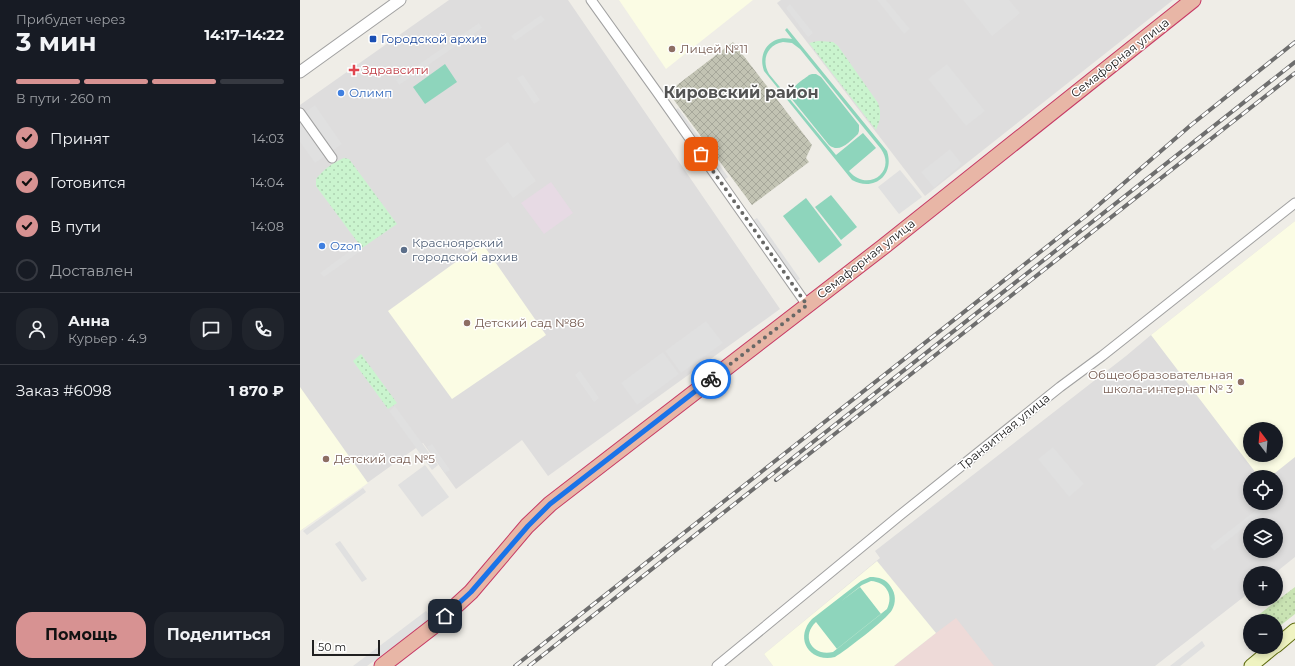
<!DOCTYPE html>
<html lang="ru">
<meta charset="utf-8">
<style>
:root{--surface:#171b24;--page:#20242c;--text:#f1f3f6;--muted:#9ea1a6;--line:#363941;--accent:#d79292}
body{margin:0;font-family:Montserrat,sans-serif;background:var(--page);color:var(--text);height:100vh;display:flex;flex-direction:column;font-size:15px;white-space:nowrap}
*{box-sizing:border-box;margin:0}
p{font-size:13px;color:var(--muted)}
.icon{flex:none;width:22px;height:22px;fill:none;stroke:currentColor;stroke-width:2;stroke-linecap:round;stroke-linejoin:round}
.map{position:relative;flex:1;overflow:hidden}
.drawer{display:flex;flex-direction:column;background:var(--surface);width:300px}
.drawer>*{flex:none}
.needle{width:26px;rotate:344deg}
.fabs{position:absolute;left:943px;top:422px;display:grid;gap:8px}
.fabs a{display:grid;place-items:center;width:40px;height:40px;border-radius:50%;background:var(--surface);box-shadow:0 2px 6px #0003;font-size:20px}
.scale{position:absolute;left:12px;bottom:10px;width:68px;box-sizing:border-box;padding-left:4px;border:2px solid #202020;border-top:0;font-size:11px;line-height:14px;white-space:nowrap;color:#202020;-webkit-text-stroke:3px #fff;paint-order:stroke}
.pin{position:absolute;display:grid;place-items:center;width:34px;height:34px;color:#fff;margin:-17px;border-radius:8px;box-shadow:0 2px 6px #0006}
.courier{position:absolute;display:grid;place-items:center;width:40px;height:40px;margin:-20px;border:3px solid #1a73e8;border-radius:50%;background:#fff;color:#222;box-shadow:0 1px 5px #0007}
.overview em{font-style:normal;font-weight:700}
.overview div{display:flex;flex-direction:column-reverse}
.overview{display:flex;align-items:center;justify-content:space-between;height:68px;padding:0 16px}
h1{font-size:26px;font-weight:700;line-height:30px}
.bar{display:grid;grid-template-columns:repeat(4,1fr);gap:6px 4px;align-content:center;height:48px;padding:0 16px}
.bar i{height:5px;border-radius:3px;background:var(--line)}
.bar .selected{background:var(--accent)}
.bar p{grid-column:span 4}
.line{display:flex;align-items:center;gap:10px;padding:0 16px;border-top:1px solid var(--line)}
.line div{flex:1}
.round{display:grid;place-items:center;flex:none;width:42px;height:42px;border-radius:16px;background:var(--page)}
ol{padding:0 16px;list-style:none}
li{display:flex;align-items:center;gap:12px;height:44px}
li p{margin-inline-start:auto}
li .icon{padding:4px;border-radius:50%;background:var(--accent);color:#111;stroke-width:4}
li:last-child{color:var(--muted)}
li i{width:22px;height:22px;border:2px solid var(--line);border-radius:50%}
.action{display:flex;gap:8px;margin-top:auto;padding:8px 16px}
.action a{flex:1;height:46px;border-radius:16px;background:var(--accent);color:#111;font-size:16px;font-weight:700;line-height:46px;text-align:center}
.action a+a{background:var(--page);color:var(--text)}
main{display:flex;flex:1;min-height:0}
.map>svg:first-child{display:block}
.residential{fill:#dedddd;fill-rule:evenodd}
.commercial{fill:#eedad8}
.industrial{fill:#e7dae4}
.education{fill:#fbfce4;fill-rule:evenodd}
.construction{fill:url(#construction-cross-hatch)}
.grass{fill:url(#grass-dots)}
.park{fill:url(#park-dots)}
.pitch{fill:#8ed5bc;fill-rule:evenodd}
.parking{fill:#e0e0e0}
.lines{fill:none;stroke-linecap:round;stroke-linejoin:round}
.minor-casing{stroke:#a1a1a1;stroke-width:11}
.tertiary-casing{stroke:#a1a1a1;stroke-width:13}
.secondary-casing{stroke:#5f6c11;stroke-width:15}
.trunk-casing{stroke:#c73a65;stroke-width:17}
.minor{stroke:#fff;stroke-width:9}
.tertiary{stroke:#fff;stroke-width:11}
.secondary{stroke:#eff3c1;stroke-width:13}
.trunk{stroke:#e8b6a6;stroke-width:15}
.rail-casing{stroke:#6e6e6e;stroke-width:4}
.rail{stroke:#fff;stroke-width:2.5;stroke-dasharray:8;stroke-linecap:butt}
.done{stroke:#686866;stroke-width:4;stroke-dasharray:0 7.2}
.route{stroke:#1a73e8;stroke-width:5}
.transit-dot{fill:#1a4fb4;stroke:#fff;stroke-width:1.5}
.education-dot{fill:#8d6e63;stroke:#fff;stroke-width:1.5}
.health-dot{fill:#e0444e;stroke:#fff;stroke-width:1.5}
.shop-dot{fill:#3f7fe0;stroke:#fff;stroke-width:1.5}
.service-dot{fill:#5c6f8a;stroke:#fff;stroke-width:1.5}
.labels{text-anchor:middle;stroke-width:3;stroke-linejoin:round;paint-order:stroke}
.transit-label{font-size:12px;fill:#164399;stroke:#fff;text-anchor:start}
.education-label{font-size:12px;fill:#785e54;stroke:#fff;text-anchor:start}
.street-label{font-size:12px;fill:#202020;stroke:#fff}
.health-label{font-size:12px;fill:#be3a42;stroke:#fff;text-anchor:start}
.shop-label{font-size:12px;fill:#366cbe;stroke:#fff;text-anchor:start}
.service-label{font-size:12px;fill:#4e5e75;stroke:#fff;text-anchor:start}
.district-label{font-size:16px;font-weight:bold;fill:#535353;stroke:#fff}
</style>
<main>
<section class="drawer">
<div class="overview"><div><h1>3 мин</h1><p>Прибудет через</p></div><em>14:17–14:22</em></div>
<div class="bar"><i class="selected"></i><i class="selected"></i><i class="selected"></i><i></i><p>В пути · 260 m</p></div>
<ol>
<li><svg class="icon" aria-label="check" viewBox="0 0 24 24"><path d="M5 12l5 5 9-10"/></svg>Принят<p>14:03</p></li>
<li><svg class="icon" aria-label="check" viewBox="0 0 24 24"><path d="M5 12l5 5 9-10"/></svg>Готовится<p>14:04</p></li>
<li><svg class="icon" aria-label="check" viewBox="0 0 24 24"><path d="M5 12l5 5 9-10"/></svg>В пути<p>14:08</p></li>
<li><i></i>Доставлен</li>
</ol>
<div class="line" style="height:72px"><a class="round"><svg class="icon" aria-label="person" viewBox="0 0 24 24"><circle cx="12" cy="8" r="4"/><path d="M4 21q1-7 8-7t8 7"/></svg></a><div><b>Анна</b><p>Курьер · 4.9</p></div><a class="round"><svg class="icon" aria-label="chat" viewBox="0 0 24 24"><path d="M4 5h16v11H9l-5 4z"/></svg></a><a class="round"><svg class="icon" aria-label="phone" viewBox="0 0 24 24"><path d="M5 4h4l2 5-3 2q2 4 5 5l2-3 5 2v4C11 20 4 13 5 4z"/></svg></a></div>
<div class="line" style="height:52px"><div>Заказ #6098</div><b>1 870 ₽</b></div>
<div class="action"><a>Помощь</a><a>Поделиться</a></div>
</section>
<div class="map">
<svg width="995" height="666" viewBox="0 0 995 666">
<defs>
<pattern id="construction-cross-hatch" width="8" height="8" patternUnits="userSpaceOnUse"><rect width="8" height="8" fill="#c2c3b3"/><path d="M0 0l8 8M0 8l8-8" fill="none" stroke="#a6a79a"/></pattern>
<pattern id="grass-dots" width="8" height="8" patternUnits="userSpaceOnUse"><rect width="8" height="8" fill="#c9e3b3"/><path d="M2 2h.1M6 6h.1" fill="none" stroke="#acc29a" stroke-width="1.8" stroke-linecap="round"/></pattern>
<pattern id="park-dots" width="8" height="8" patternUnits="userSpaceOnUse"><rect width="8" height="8" fill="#caf4ce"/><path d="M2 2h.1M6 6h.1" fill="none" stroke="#add1b1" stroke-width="1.8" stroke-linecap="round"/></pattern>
</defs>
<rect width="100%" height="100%" fill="#efede7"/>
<g class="residential">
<polygon points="149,0 268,0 480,309 248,476 222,440 156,489 123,443 0,531 0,105"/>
<polygon points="481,0 873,0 625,196 477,3"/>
<path d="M995 221V557L975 573H950V592L855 666H473L464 654 580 558 575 551 826 356 851 335ZM950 429H976V455H950ZM950 477H976V503H950ZM950 525H976V551H950Z"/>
</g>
<polygon class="commercial" points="656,618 694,666 594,666 636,633"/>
<polygon class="industrial" points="251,182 273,213 244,234 221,203"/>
<g class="education">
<polygon points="319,0 453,0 366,69"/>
<path d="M995 221V457L970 477H959L851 335ZM950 429H976V455H950Z"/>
<polygon points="182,243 246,335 152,399 88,311"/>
<polygon points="0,387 68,483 0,531"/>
<polygon points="577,561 636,633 594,666 473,666 464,654"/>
</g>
<polygon class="construction" points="433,42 512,145 506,158 509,162 452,205 368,92"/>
<polygon class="grass" points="995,587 995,614 976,629 976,621 961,621 957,616"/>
<g class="park">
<polygon points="518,41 533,42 538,46 578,103 580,110 580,119 576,130 509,43"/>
<path d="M44 158 49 159 97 224 62 248 16 186V179C24 169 32 163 44 158Z"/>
<polygon points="61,354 97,403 88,409 53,361"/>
</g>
<g class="pitch">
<path d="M487 28 587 151C595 175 574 192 552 180L464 71C457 52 471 34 492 39L485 30ZM483 42 492 43 500 49 581 149C597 172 567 193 549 171L576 148 563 133 536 155 469 74C461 60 467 45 483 42Z"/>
<polygon points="145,64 157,82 125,104 113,87"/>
<path d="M512 74H516L521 77 559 125V131L558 134C550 141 540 154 529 145L491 98C489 87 502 81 509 75Z"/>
<polygon points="531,195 557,227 541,240 515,207"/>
<polygon points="506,198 542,245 519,263 483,216"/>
<path d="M570 577C579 577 586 579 591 587 596 594 596 603 592 610 587 619 545 651 535 657 509 663 494 638 512 619L561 581ZM571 581C586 582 594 595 587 609L533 652C513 657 500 637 516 622L537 649 581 614 560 587 540 602 562 585Z"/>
</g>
<g class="parking">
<polygon points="577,0 586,0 610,29 604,34"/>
<polygon points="663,0 709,0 720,13 692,36"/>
<polygon points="490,4 513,33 508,37 486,8"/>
<polygon points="241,15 245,20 215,41 211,36"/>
<polygon points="179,23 182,28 99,85 96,80"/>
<polygon points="647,64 685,111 666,126 628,79"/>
<polygon points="223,75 240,100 234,104 217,78"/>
<polygon points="15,105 42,144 15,163 0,142 0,116"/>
<polygon points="378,108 428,177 424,180 374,111"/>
<polygon points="208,142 236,181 213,198 185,159"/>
<polygon points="650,149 662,164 634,188 621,172"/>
<polygon points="600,170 622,197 599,214 578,187"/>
<polygon points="457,218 500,279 495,282 452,221"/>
<polygon points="58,245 62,250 24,277 20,273"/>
<polygon points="406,321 423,343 381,373 365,351"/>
<polygon points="363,352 379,374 337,405 321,383"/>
<polygon points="280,371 299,398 294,402 275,375"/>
<polygon points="95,406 138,465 132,470 89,411"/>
<polygon points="132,444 150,470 145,473 127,447"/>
<polygon points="753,447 784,484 769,497 738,459"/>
<polygon points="125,465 149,497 122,517 98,485"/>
<polygon points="63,488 66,492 7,535 3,531"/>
<polygon points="965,503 969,508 914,551 910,546"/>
<polygon points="40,541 67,579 62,582 35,544"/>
<polygon points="126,611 132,618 67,666 53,666"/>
<polygon points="902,641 905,646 880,666 870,666"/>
</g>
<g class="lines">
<g class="minor-casing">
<g id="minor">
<polyline points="291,0 357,92 507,305"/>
<polyline points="0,113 32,158"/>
<polyline points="417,666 599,516 760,387 802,356 995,203"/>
</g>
</g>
<g class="tertiary-casing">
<polyline id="tertiary" points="0,72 100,0"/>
</g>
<g class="secondary-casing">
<g id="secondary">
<polyline points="976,646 995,630"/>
<polyline points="951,666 974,647"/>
</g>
</g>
<g class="trunk-casing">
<polyline id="trunk" points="82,666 135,625 171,592 227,526 250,504 583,247 893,0"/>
</g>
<use href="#minor" class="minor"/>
<use href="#tertiary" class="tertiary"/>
<use href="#secondary" class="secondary"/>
<use href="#trunk" class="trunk"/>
<g class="rail-casing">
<g id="rail">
<polyline points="476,480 995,73"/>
<polyline points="215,666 787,215 891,125 995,42"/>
<polyline points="229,666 995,62"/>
</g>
</g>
<use href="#rail" class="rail"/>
</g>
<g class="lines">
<polyline class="done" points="401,154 507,305 411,379"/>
<polyline class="route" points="145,616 171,592 228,526 250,504 411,379"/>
</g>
<rect class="transit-dot" x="69" y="35" width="8" height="8" rx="2"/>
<g class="education-dot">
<circle cx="372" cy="49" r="4"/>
<circle cx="167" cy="323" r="4"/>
<circle cx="941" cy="382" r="4"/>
<circle cx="26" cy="459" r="4"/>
</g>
<path class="health-dot" d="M52 64h4v4h4v4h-4v4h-4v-4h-4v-4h4z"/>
<g class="shop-dot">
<circle cx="41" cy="93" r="4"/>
<circle cx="22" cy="246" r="4"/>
</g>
<circle class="service-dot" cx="104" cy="250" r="4"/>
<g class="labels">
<g class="transit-label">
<text x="81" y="43">Городской архив</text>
</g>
<g class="education-label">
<text x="380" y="53">Лицей №11</text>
<text x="175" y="327">Детский сад №86</text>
<text x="933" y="379" text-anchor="end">Общеобразовательная<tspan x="933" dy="14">школа-интернат № 3</tspan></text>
<text x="34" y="463">Детский сад №5</text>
</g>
<g class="street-label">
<text transform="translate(820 58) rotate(-38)" y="4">Семафорная улица</text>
<text transform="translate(566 259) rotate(-38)" y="4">Семафорная улица</text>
<text transform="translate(704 432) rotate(-39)" y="4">Транзитная улица</text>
</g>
<g class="health-label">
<text x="62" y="74">Здравсити</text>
</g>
<g class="shop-label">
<text x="49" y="97">Олимп</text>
<text x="30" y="250">Ozon</text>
</g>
<g class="service-label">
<text x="112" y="247">Красноярский<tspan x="112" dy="14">городской архив</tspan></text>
</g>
<g class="district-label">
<text x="441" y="98">Кировский район</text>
</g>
</g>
</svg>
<div class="fabs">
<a><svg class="needle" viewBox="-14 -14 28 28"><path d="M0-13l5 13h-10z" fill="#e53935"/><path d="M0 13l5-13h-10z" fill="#9ea1a6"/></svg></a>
<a><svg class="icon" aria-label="locate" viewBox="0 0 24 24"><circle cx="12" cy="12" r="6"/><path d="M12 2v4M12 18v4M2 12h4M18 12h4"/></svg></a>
<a><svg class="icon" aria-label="layers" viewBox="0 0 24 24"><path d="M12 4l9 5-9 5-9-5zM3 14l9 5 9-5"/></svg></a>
<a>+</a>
<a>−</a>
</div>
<div class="scale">50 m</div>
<div class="pin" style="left:401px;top:154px;background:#ea580c"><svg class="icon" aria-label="bag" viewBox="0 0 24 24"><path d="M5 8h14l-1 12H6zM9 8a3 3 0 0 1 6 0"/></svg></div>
<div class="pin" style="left:145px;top:616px;background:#1f2937"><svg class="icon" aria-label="home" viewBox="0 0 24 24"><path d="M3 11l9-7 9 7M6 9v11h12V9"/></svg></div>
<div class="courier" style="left:411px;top:379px"><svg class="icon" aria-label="bike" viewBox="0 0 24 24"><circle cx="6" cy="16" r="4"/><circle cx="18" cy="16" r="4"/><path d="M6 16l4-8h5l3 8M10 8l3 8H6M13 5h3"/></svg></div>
</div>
</main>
